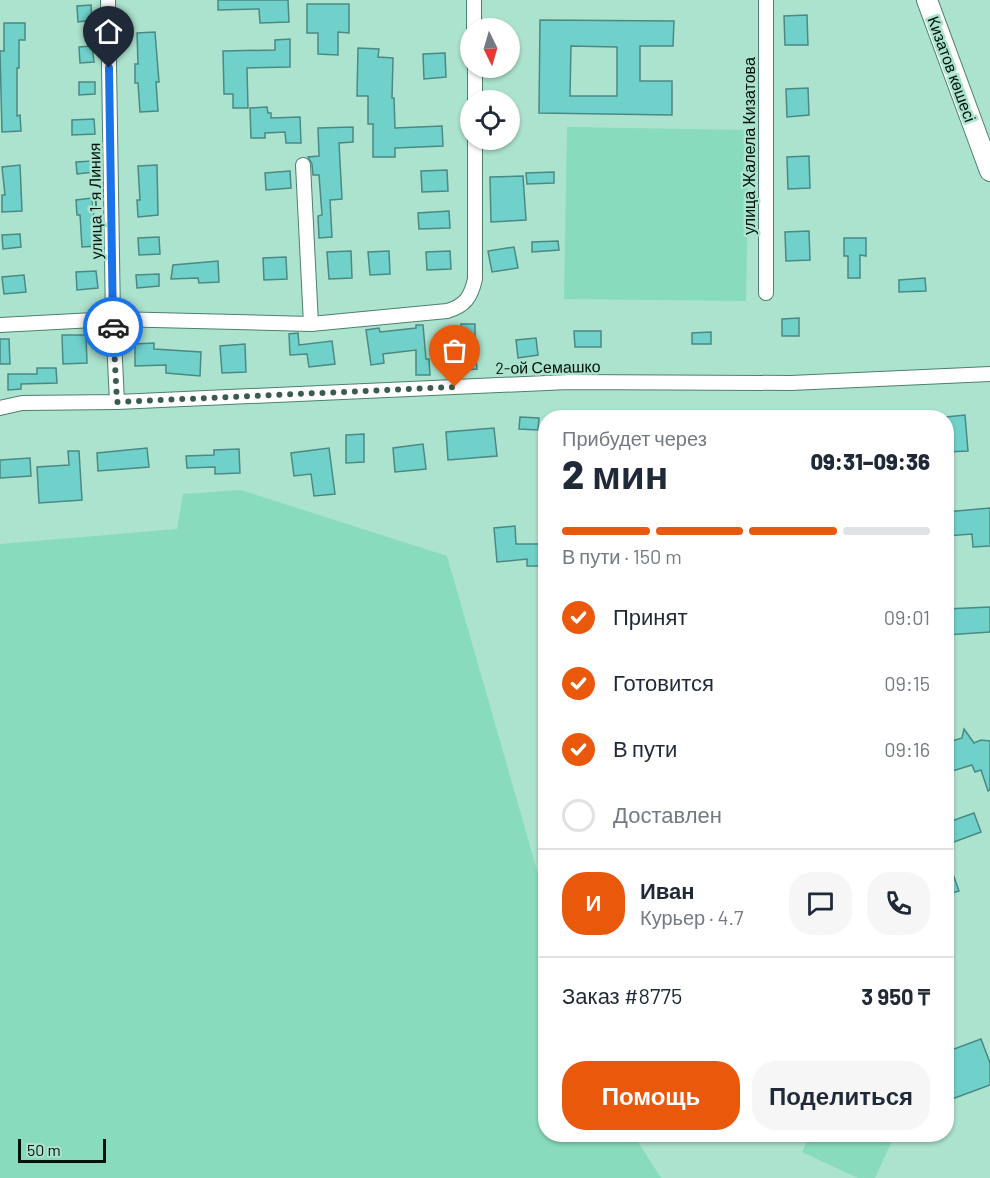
<!DOCTYPE html>
<html lang="ru">
<meta charset="utf-8">
<style>
:root{--surface:#fff;--page:#f6f6f7;--text:#1f2937;--muted:#747a83;--line:#e0e1e3;--accent:#ea580c}
body{margin:0;font-family:Barlow,sans-serif;background:var(--page);color:var(--text);height:100vh;display:flex;flex-direction:column;font-size:22px;white-space:nowrap}
*{box-sizing:border-box;margin:0}
p{font-size:20px;color:var(--muted)}
.icon{flex:none;width:33px;height:33px;fill:none;stroke:currentColor;stroke-width:2;stroke-linecap:round;stroke-linejoin:round}
.map{position:relative;flex:1;overflow:hidden}
.sheet{position:absolute;left:538px;top:410px;width:416px;height:732px;display:flex;flex-direction:column;background:var(--surface);border-radius:24px;box-shadow:0 2px 4px #0004}
.sheet>*{flex:none}
.needle{width:39px;rotate:175deg}
.buttons{position:absolute;left:460px;top:18px;display:grid;gap:12px}
.buttons a{display:grid;place-items:center;width:60px;height:60px;border-radius:50%;background:var(--surface);box-shadow:0 2px 4px #0004;font-size:30px}
.scale{position:absolute;left:18px;bottom:15px;width:88px;box-sizing:border-box;padding-left:6px;border:3px solid #00120b;border-top:0;font-size:16px;line-height:21px;white-space:nowrap;color:#00120b;-webkit-text-stroke:4px #ace3ce;paint-order:stroke}
.pin{position:absolute;display:grid;place-items:center;width:51px;height:51px;color:#fff;margin:-62px -26px;border-radius:50% 50% 50% 0;rotate:-45deg;box-shadow:0 0 6px #0007}
.pin .icon{rotate:45deg}
.courier{position:absolute;display:grid;place-items:center;width:60px;height:60px;margin:-30px;border:4px solid #1a73e8;border-radius:50%;background:#fff;color:#222;box-shadow:0 2px 8px #0007}
.overview em{font-style:normal;font-weight:800}
.overview div{display:flex;flex-direction:column-reverse}
.overview{display:flex;align-items:center;justify-content:space-between;height:102px;padding:0 24px}
h1{font-size:39px;font-weight:800;line-height:45px}
.bar{display:grid;grid-template-columns:repeat(4,1fr);gap:9px 6px;align-content:center;height:72px;padding:0 24px}
.bar i{height:8px;border-radius:4px;background:var(--line)}
.bar .active{background:var(--accent)}
.bar p{grid-column:span 4}
.line{display:flex;align-items:center;gap:15px;padding:0 24px;border-top:2px solid var(--line)}
.line div{flex:1}
.round{display:grid;place-items:center;flex:none;width:63px;height:63px;border-radius:24px;background:var(--page)}
ol{padding:0 24px;list-style:none}
li{display:flex;align-items:center;gap:18px;height:66px}
li p{margin-inline-start:auto}
li .icon{padding:6px;border-radius:50%;background:var(--accent);color:#fff;stroke-width:4}
li:last-child{color:var(--muted)}
li i{width:33px;height:33px;border:3px solid var(--line);border-radius:50%}
.button{display:flex;gap:12px;margin-top:auto;padding:12px 24px}
.button a{flex:1;height:69px;border-radius:24px;background:var(--accent);color:#fff;font-size:24px;font-weight:800;line-height:69px;text-align:center}
.button a+a{background:var(--page);color:var(--text)}
.map>svg:first-child{display:block}
.green{fill:#89dbbd}
.building{fill:#70d1ca;stroke:#4b8984;stroke-width:1.5;fill-rule:evenodd}
.lines{fill:none;stroke-linecap:round;stroke-linejoin:round}
.street-casing{stroke:#4b806d;stroke-width:16}
.secondary-casing{stroke:#4b806d;stroke-width:22}
.street{stroke:#fff;stroke-width:14}
.secondary{stroke:#fff;stroke-width:20}
.done{stroke:#3c5b4f;stroke-width:6;stroke-dasharray:0 10.8}
.route{stroke:#1a73e8;stroke-width:8}
.labels{text-anchor:middle;stroke-width:5;stroke-linejoin:round;paint-order:stroke}
.street-label{font-size:16px;fill:#00120b;stroke:#ace3ce}
</style>
<div class="map">
<svg width="990" height="1178" viewBox="0 0 990 1178">
<rect width="100%" height="100%" fill="#ace3ce"/>
<g class="green">
<polygon points="567,127 749,130 746,301 564,299"/>
<polygon points="241,490 447,556 546,902 546,1134 633,1134 661,1178 0,1178 0,544 177,529 183,494"/>
<polygon points="810,1134 895,1134 875,1178 858,1178 802,1152"/>
</g>
<g class="building">
<polygon points="218,0 288,0 289,22 260,23 259,9 218,10"/>
<polygon points="307,4 349,4 349,33 338,32 338,55 318,54 318,33 307,33"/>
<polygon points="91,5 92,20 78,22 77,6"/>
<polygon points="807,15 808,45 785,45 784,16"/>
<path d="M540 20 674 21 673 46H640V81H672V115L539 113ZM571 46 617 47V96H570Z"/>
<polygon points="4,23 25,23 25,40 19,40 19,68 17,68 17,116 20,115 21,131 2,132 0,51 4,51"/>
<polygon points="155,32 159,82 156,82 158,111 140,112 138,83 135,83 135,64 138,64 137,33"/>
<polygon points="290,39 290,67 247,68 248,108 233,108 233,94 224,94 223,51 275,50 275,40"/>
<polygon points="92,46 94,62 80,63 79,47"/>
<polygon points="358,48 379,49 378,57 393,58 392,98 394,98 395,128 442,126 443,146 395,148 395,157 373,157 373,124 368,124 368,96 357,96"/>
<polygon points="445,53 446,77 424,79 423,54"/>
<polygon points="79,82 95,82 95,94 79,95"/>
<polygon points="808,88 809,115 787,117 786,89"/>
<polygon points="267,107 268,113 271,113 271,118 300,117 301,143 286,143 285,132 265,133 265,138 251,138 250,108"/>
<polygon points="94,119 95,134 72,135 72,120"/>
<polygon points="353,127 353,142 339,143 342,199 330,200 332,237 319,238 318,216 322,215 319,175 313,175 312,164 308,157 319,156 318,128"/>
<polygon points="809,156 810,188 788,189 787,157"/>
<polygon points="93,161 94,172 77,174 76,162"/>
<polygon points="20,165 22,211 2,212 2,195 5,195 2,167"/>
<polygon points="157,165 158,215 138,217 137,200 140,200 138,166"/>
<polygon points="447,170 448,191 422,192 421,171"/>
<polygon points="290,171 291,188 266,190 265,173"/>
<polygon points="554,172 554,183 527,184 526,173"/>
<polygon points="523,176 526,220 491,222 490,177"/>
<polygon points="92,198 97,246 82,247 80,215 77,215 76,200"/>
<polygon points="449,211 450,228 419,229 418,213"/>
<polygon points="809,231 810,260 786,261 785,232"/>
<polygon points="20,234 21,247 3,249 2,235"/>
<polygon points="159,237 160,254 139,255 138,238"/>
<polygon points="844,238 866,238 866,256 860,255 860,278 848,278 848,256 844,256"/>
<polygon points="558,241 559,250 532,252 532,242"/>
<polygon points="514,247 518,268 492,272 488,251"/>
<polygon points="351,251 352,278 329,279 327,252"/>
<polygon points="389,251 390,274 370,275 368,252"/>
<polygon points="450,251 451,269 427,270 426,252"/>
<polygon points="286,257 287,279 264,280 263,258"/>
<polygon points="218,261 219,282 199,283 198,278 171,279 173,265"/>
<polygon points="96,271 98,288 77,290 76,272"/>
<polygon points="159,274 159,286 137,288 136,275"/>
<polygon points="24,275 26,292 4,294 2,277"/>
<polygon points="925,278 926,291 899,292 899,280"/>
<polygon points="799,318 799,336 782,336 782,319"/>
<polygon points="461,324 475,324 475,339 462,339"/>
<polygon points="416,325 423,325 426,359 429,359 430,375 416,375 416,350 383,354 384,363 371,365 366,330 379,328 380,332 416,328"/>
<polygon points="574,331 601,331 601,347 575,347"/>
<polygon points="711,332 711,344 692,344 692,333"/>
<polygon points="298,333 299,345 332,341 335,364 309,367 307,354 290,355 289,334"/>
<polygon points="62,335 86,335 87,363 63,364"/>
<polygon points="536,338 538,355 518,358 516,340"/>
<polygon points="0,339 9,339 10,364 0,364"/>
<polygon points="154,343 154,349 201,352 200,376 166,373 166,365 135,366 135,344"/>
<polygon points="245,344 246,372 222,373 220,346"/>
<polygon points="476,359 477,369 453,371 452,362"/>
<polygon points="37,368 56,368 57,383 21,384 21,389 8,390 8,374 37,374"/>
<polygon points="965,415 968,451 946,452 946,417"/>
<polygon points="520,417 539,418 538,430 519,429"/>
<polygon points="494,428 497,456 448,460 446,432"/>
<polygon points="364,434 364,462 346,463 346,435"/>
<polygon points="423,444 426,469 395,472 393,448"/>
<polygon points="147,448 149,467 98,471 97,453"/>
<polygon points="329,448 335,494 314,496 311,474 294,476 291,453"/>
<polygon points="239,449 240,473 215,474 215,467 187,468 186,456 214,455 214,450"/>
<polygon points="68,451 79,451 82,500 39,503 37,467 69,465"/>
<polygon points="30,458 31,476 0,478 0,460"/>
<polygon points="990,508 990,546 973,547 972,534 946,536 946,512"/>
<polygon points="515,526 516,544 546,544 546,566 527,566 527,559 497,562 494,528"/>
<polygon points="990,607 990,632 946,635 946,609"/>
<polygon points="964,729 974,743 981,740 990,741 990,790 988,791 981,770 975,772 972,765 946,773 946,746 953,744 952,741 962,738"/>
<polygon points="974,813 981,832 946,845 946,823"/>
<polygon points="946,860 948,860 959,891 946,895"/>
<polygon points="981,1039 990,1063 990,1085 952,1099 946,1086 946,1052"/>
</g>
<g class="lines">
<g class="street-casing">
<g id="street">
<polyline points="108,0 113,319 117,402"/>
<polyline points="474,0 474,28"/>
<polyline points="475,68 475,100"/>
<polyline points="303,165 311,324"/>
<polyline points="766,293 766,0"/>
<path d="M0 325 113 319 311 324 447 311C465 306 471 297 475 279V140"/>
<polyline points="0,408 22,403 117,402 569,382 791,383 990,374"/>
</g>
</g>
<g class="secondary-casing">
<polyline id="secondary" points="927,0 990,171"/>
</g>
<use href="#street" class="street"/>
<use href="#secondary" class="secondary"/>
</g>
<g class="lines">
<polyline class="done" points="113,327 117,402 455,387"/>
<polyline class="route" points="109,68 113,327"/>
</g>
<g class="labels">
<g class="street-label">
<text transform="translate(952 69) rotate(70)" y="6">Кизатов көшесі</text>
<text transform="translate(749 146) rotate(-90)" y="6">улица Жалела Кизатова</text>
<text transform="translate(95 201) rotate(-91)" y="6">улица 1-я Линия</text>
<text transform="translate(548 367) rotate(-1)" y="6">2-ой Семашко</text>
</g>
</g>
</svg>
<div class="buttons">
<a><svg class="needle" viewBox="-14 -14 28 28"><path d="M0-13l5 13h-10z" fill="#e53935"/><path d="M0 13l5-13h-10z" fill="#747a83"/></svg></a>
<a><svg class="icon" aria-label="locate" viewBox="0 0 24 24"><circle cx="12" cy="12" r="6"/><path d="M12 2v4M12 18v4M2 12h4M18 12h4"/></svg></a>
</div>
<div class="scale">50 m</div>
<div class="pin" style="left:455px;top:387px;background:#ea580c"><svg class="icon" aria-label="bag" viewBox="0 0 24 24"><path d="M5 8h14l-1 12H6zM9 8a3 3 0 0 1 6 0"/></svg></div>
<div class="pin" style="left:109px;top:68px;background:#1f2937"><svg class="icon" aria-label="home" viewBox="0 0 24 24"><path d="M3 11l9-7 9 7M6 9v11h12V9"/></svg></div>
<div class="courier" style="left:113px;top:327px"><svg class="icon" aria-label="car" viewBox="0 0 24 24"><path d="M5 17H2v-5l4-1 3-4h7l3 4 3 1v5h-3M9 17h6M6 11h13"/><circle cx="7" cy="17" r="2"/><circle cx="17" cy="17" r="2"/></svg></div>
<section class="sheet">
<div class="overview"><div><h1>2 мин</h1><p>Прибудет через</p></div><em>09:31–09:36</em></div>
<div class="bar"><i class="active"></i><i class="active"></i><i class="active"></i><i></i><p>В пути · 150 m</p></div>
<ol>
<li><svg class="icon" aria-label="check" viewBox="0 0 24 24"><path d="M5 12l5 5 9-10"/></svg>Принят<p>09:01</p></li>
<li><svg class="icon" aria-label="check" viewBox="0 0 24 24"><path d="M5 12l5 5 9-10"/></svg>Готовится<p>09:15</p></li>
<li><svg class="icon" aria-label="check" viewBox="0 0 24 24"><path d="M5 12l5 5 9-10"/></svg>В пути<p>09:16</p></li>
<li><i></i>Доставлен</li>
</ol>
<div class="line" style="height:108px"><b class="round" style="background:var(--accent);color:#fff">И</b><div><b>Иван</b><p>Курьер · 4.7</p></div><a class="round"><svg class="icon" aria-label="chat" viewBox="0 0 24 24"><path d="M4 5h16v11H9l-5 4z"/></svg></a><a class="round"><svg class="icon" aria-label="phone" viewBox="0 0 24 24"><path d="M5 4h4l2 5-3 2q2 4 5 5l2-3 5 2v4C11 20 4 13 5 4z"/></svg></a></div>
<div class="line" style="height:78px"><div>Заказ #8775</div><b>3 950 ₸</b></div>
<div class="button"><a>Помощь</a><a>Поделиться</a></div>
</section>
</div>
